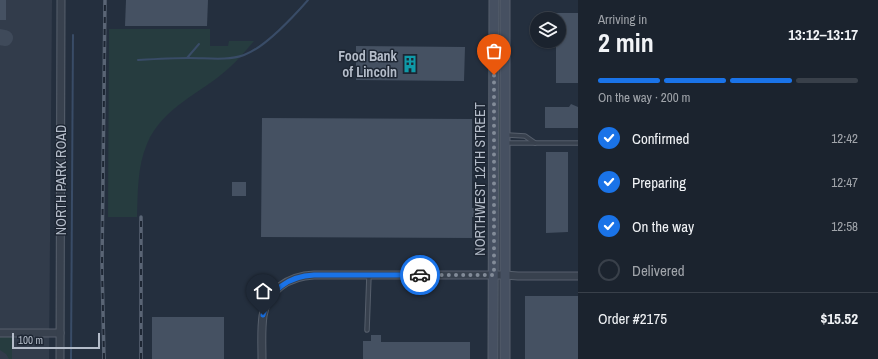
<!DOCTYPE html>
<meta charset="utf-8">
<style>
:root{--surface:#1b232e;--page:#242b36;--text:#f1f3f6;--muted:#a0a4aa;--line:#39404a;--accent:#1a73e8}
body{margin:0;font-family:"Archivo Narrow",sans-serif;background:var(--page);color:var(--text);height:100vh;display:flex;flex-direction:column;font-size:15px;white-space:nowrap}
*{box-sizing:border-box;margin:0}
p{font-size:13px;color:var(--muted)}
.icon{flex:none;width:22px;height:22px;fill:none;stroke:currentColor;stroke-width:2;stroke-linecap:round;stroke-linejoin:round}
.map{position:relative;flex:1;overflow:hidden}
.panel{display:flex;flex-direction:column;background:var(--surface);width:300px}
.panel>*{flex:none}
.buttons{position:absolute;left:530px;top:12px;display:grid;gap:8px}
.buttons a{display:grid;place-items:center;width:36px;height:36px;border-radius:50%;background:var(--surface);box-shadow:0 1px 3px #0004,0 0 0 1px var(--line);font-size:20px}
.scale{position:absolute;left:12px;bottom:10px;width:88px;box-sizing:border-box;padding-left:4px;border:2px solid #b4bcc9;border-top:0;font-size:11px;line-height:14px;white-space:nowrap;color:#b4bcc9;-webkit-text-stroke:3px #1d2633;paint-order:stroke}
.pin{position:absolute;display:grid;place-items:center;width:34px;height:34px;color:#fff;margin:-41px -17px;border-radius:50% 50% 50% 0;rotate:-45deg;box-shadow:0 0 4px #0007}
.pin .icon{rotate:45deg}
.courier{position:absolute;display:grid;place-items:center;width:40px;height:40px;margin:-20px;border:3px solid #1a73e8;border-radius:50%;background:#fff;color:#222;box-shadow:0 1px 5px #0007}
.headline em{font-style:normal;font-weight:700}
.headline div{display:flex;flex-direction:column-reverse}
.headline{display:flex;align-items:center;justify-content:space-between;height:68px;padding:0 20px}
h1{font-size:26px;font-weight:700;line-height:30px}
.bar{display:grid;grid-template-columns:repeat(4,1fr);gap:6px 4px;align-content:center;height:48px;padding:0 20px}
.bar i{height:5px;border-radius:3px;background:var(--line)}
.bar .current{background:var(--accent)}
.bar p{grid-column:span 4}
.line{display:flex;align-items:center;gap:10px;padding:0 20px;border-top:1px solid var(--line)}
.line div{flex:1}
ol{padding:0 20px;list-style:none}
li{display:flex;align-items:center;gap:12px;height:44px}
li p{margin-inline-start:auto}
li .icon{padding:4px;border-radius:50%;background:var(--accent);color:#fff;stroke-width:4}
li:last-child{color:var(--muted)}
li i{width:22px;height:22px;border:2px solid var(--line);border-radius:50%}
main{display:flex;flex:1;min-height:0}
.map>svg:first-child{display:block}
.airport{fill:#323c4b}
.green{fill:#263c3f}
.lines{fill:none;stroke-linecap:round;stroke-linejoin:round}
.stream{stroke:#394c67;stroke-width:2}
.taxiway{stroke:#3f4a5a;stroke-width:16}
.building{fill:#455162}
.lane-casing{stroke:#565f6c;stroke-width:5.5}
.street-casing{stroke:#565f6c;stroke-width:9}
.secondary-casing{stroke:#565f6c;stroke-width:11}
.lane{stroke:#38414e;stroke-width:3.5}
.street{stroke:#38414e;stroke-width:7}
.secondary{stroke:#465061;stroke-width:9}
.rail-casing{stroke:#5a6575;stroke-width:3.5}
.rail{stroke:#1d2633;stroke-width:2;stroke-dasharray:6;stroke-linecap:butt}
.done{stroke:#828b98;stroke-width:4;stroke-dasharray:0 7.2}
.route{stroke:#1a73e8;stroke-width:5}
.labels{text-anchor:middle;stroke-width:3;stroke-linejoin:round;paint-order:stroke}
.poi-label{font-size:14px;font-weight:bold;fill:#b4bcc9;stroke:#1d2633;text-anchor:end}
.street-label{font-size:14px;fill:#b4bcc9;stroke:#1d2633}
</style>
<main>
<div class="map">
<svg width="578" height="359" viewBox="0 0 578 359">
<rect width="100%" height="100%" fill="#242f3e"/>
<polygon class="airport" points="0,0 52,0 49,359 0,359"/>
<g class="green">
<path d="M109 29H210V46H228L229 41H254C246 50 238 60 229 68 202 93 162 107 147 144 137 167 138 193 137 217H108Z"/>
<polygon points="497,91 501,91 502,209 500,210 497,196"/>
<polygon points="0,336 16,336 12,341 12,359 9,359 6,354 0,350"/>
</g>
<g class="lines">
<g class="stream">
<polyline points="187,58 199,44"/>
<path d="M138 60C155 59 172 58 189 58 207 58 228 61 244 55 264 48 294 16 308 0"/>
<polyline points="71,359 73,35"/>
</g>
<polyline class="taxiway" points="0,37 5,38"/>
</g>
<g class="building">
<rect x="0" y="0" width="6" height="20"/>
<polygon points="126,0 208,0 207,26 125,26"/>
<polygon points="556,13 578,13 578,83 556,83 556,41 559,41 559,19 556,19"/>
<polygon points="356,46 465,47 464,81 356,80"/>
<polygon points="571,104 578,107 578,128 545,128 545,107 569,107"/>
<polygon points="262,118 472,119 472,208 476,208 476,217 472,217 472,238 261,237"/>
<polygon points="546,152 568,152 568,232 546,233"/>
<rect x="232" y="182" width="14" height="14"/>
<rect x="525" y="296" width="53" height="63"/>
<rect x="152" y="317" width="72" height="42"/>
<polygon points="371,335 381,335 381,342 470,342 470,359 363,359 363,341 371,341"/>
</g>
<g class="lines">
<g class="lane-casing">
<g id="lane">
<polyline points="506,135 525,136 535,143"/>
<polyline points="505,143 578,143"/>
<polyline points="367,330 369,275"/>
</g>
</g>
<g class="street-casing">
<g id="street">
<polyline points="0,333 60,333"/>
<polyline points="60,359 61,0"/>
<path d="M262 359C262 345 261 330 263 316 267 290 289 276 314 275H504L518 276H578"/>
</g>
</g>
<g class="secondary-casing">
<g id="secondary">
<polyline points="493,359 494,0"/>
<polyline points="505,359 505,0"/>
</g>
</g>
<use href="#lane" class="lane"/>
<use href="#street" class="street"/>
<use href="#secondary" class="secondary"/>
<g class="rail-casing">
<g id="rail">
<polyline points="104,359 102,265 105,0"/>
<polyline points="141,359 141,217"/>
</g>
</g>
<use href="#rail" class="rail"/>
</g>
<g class="lines">
<polyline class="done" points="420,275 494,275 494,75"/>
<path class="route" d="M263 315C269 290 289 276 314 275H420"/>
</g>
<defs>
<g id="building-bare" transform="scale(1.38)"><path d="M-4-6H4V6H1V3H-1V6H-4ZM-2.5-4.3h1.7v1.8h-1.7ZM.8-4.3h1.7v1.8H.8ZM-2.5-1h1.7V.8h-1.7ZM.8-1h1.7V.8H.8Z" fill="#0f9aa8" stroke="#1d2633" stroke-width="2.5" paint-order="stroke"/></g>
</defs>
<g fill-rule="evenodd">
<use href="#building-bare" x="410" y="64"/>
</g>
<g class="labels">
<g class="poi-label">
<text x="397" y="61">Food Bank<tspan x="397" dy="16">of Lincoln</tspan></text>
</g>
<g class="street-label">
<text transform="translate(480 179) rotate(-90)" y="5">NORTHWEST 12TH STREET</text>
<text transform="translate(61 180) rotate(-90)" y="5">NORTH PARK ROAD</text>
</g>
</g>
</svg>
<div class="buttons">
<a><svg class="icon" aria-label="layers" viewBox="0 0 24 24"><path d="M12 4l9 5-9 5-9-5zM3 14l9 5 9-5"/></svg></a>
</div>
<div class="scale">100 m</div>
<div class="pin" style="left:494px;top:75px;background:#ea580c"><svg class="icon" aria-label="bag" viewBox="0 0 24 24"><path d="M5 8h14l-1 12H6zM9 8a3 3 0 0 1 6 0"/></svg></div>
<div class="pin" style="left:263px;top:315px;background:#1f2937"><svg class="icon" aria-label="home" viewBox="0 0 24 24"><path d="M3 11l9-7 9 7M6 9v11h12V9"/></svg></div>
<div class="courier" style="left:420px;top:275px"><svg class="icon" aria-label="car" viewBox="0 0 24 24"><path d="M5 17H2v-5l4-1 3-4h7l3 4 3 1v5h-3M9 17h6M6 11h13"/><circle cx="7" cy="17" r="2"/><circle cx="17" cy="17" r="2"/></svg></div>
</div>
<section class="panel">
<div class="headline"><div><h1>2 min</h1><p>Arriving in</p></div><em>13:12–13:17</em></div>
<div class="bar"><i class="current"></i><i class="current"></i><i class="current"></i><i></i><p>On the way · 200 m</p></div>
<ol>
<li><svg class="icon" aria-label="check" viewBox="0 0 24 24"><path d="M5 12l5 5 9-10"/></svg>Confirmed<p>12:42</p></li>
<li><svg class="icon" aria-label="check" viewBox="0 0 24 24"><path d="M5 12l5 5 9-10"/></svg>Preparing<p>12:47</p></li>
<li><svg class="icon" aria-label="check" viewBox="0 0 24 24"><path d="M5 12l5 5 9-10"/></svg>On the way<p>12:58</p></li>
<li><i></i>Delivered</li>
</ol>
<div class="line" style="height:52px"><div>Order #2175</div><b>$15.52</b></div>
</section>
</main>
